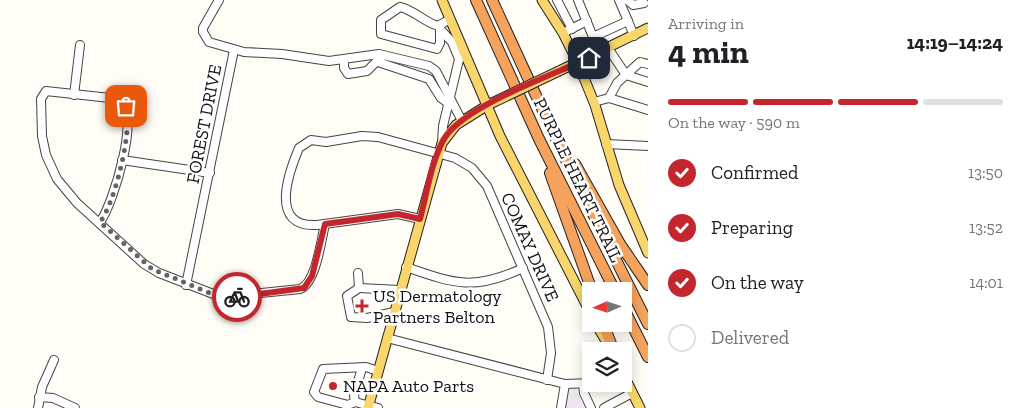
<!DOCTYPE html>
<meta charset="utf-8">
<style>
:root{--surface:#fff;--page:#f2f2f2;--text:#202124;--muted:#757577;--line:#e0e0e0;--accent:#c4262e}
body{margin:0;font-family:"Zilla Slab",serif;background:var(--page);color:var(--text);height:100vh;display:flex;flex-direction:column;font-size:19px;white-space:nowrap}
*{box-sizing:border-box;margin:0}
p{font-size:16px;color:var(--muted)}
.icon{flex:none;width:28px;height:28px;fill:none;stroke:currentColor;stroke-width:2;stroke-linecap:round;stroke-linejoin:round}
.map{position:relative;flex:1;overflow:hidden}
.drawer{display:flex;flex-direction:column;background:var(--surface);width:375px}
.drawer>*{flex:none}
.needle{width:32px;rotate:267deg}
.tools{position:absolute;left:582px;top:282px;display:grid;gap:10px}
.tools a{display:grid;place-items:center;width:50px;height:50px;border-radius:0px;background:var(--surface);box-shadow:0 2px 12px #0003;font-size:25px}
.pin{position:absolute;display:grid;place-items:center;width:42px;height:42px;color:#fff;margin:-21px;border-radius:10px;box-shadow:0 2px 8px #0006}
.courier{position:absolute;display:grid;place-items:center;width:50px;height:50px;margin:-25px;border:4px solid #c4262e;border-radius:50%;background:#fff;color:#222;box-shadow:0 1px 6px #0007}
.head em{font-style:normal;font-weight:800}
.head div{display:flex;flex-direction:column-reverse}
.head{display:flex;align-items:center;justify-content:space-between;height:85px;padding:0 20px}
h1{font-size:32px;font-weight:800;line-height:38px}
.bar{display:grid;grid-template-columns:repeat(4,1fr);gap:8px 5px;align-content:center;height:60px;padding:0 20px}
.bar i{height:6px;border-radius:4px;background:var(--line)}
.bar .current{background:var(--accent)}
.bar p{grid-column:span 4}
ol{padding:0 20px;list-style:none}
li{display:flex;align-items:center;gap:15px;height:55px}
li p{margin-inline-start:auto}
li .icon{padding:5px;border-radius:50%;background:var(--accent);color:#fff;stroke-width:4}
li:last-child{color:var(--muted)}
li i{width:28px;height:28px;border:2px solid var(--line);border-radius:50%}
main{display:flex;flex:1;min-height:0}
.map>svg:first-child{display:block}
.industrial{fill:#eee6ef}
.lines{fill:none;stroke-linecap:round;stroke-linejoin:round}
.minor-casing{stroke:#444;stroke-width:10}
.major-casing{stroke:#222;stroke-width:11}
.highway-casing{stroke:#222;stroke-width:12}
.minor{stroke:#fff;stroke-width:8}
.major{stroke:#f9d66b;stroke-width:9}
.highway{stroke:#f5a25d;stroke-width:10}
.major-bridge-casing{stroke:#222;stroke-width:11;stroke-linecap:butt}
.major-bridge{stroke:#f9d66b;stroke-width:9}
.done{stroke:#646461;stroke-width:5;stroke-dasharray:0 9}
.route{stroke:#c4262e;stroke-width:6}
.poi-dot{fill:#c4262e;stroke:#fff;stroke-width:2}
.labels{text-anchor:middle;stroke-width:5;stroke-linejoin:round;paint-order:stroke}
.street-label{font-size:18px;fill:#111;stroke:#fff}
.poi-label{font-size:18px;fill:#111;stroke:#fff;text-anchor:start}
</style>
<main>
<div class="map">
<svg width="648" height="408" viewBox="0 0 648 408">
<rect width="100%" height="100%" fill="#fffdf5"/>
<polygon class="industrial" points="569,387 576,387 584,408 564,408"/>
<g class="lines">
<g class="minor-casing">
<g id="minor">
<polyline points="219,0 203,28 203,32 209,42 244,52 282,54 329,61 379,54 429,66 436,71 462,121"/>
<polyline points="557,0 572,29"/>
<polyline points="578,0 593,37"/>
<polyline points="619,0 628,21"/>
<polyline points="627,0 633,5 644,3 642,0"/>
<path d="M440 25V43L437 49 381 34V20L400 7C414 10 424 22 438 26L450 19"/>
<polyline points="440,29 452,42 459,59"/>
<polyline points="567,31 587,21"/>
<polyline points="608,48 626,75 648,82"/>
<polyline points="600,52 593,37 628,21 634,36"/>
<polyline points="344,60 344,68 348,74 367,71 381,57"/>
<polyline points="378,62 429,79 441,98 448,103"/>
<polyline points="74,95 80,45"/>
<polyline points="609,98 617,83 640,62 648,64"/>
<polyline points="594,102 609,98 648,110"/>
<polyline points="442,143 443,126 462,47"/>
<polyline points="606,144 648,146"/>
<polyline points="122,160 210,173"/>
<path d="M420 219 398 214 317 225C269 228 288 174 299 148L311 140 326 142 362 136 378 137 455 158 472 168 487 186 548 327 551 353 547 380"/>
<path d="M100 222C113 205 142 111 119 99L46 91 41 99 42 136 46 155 57 179 77 203 144 264 159 273 221 297 300 289C316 283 321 241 325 224"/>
<path d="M406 267C455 284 474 291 523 268"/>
<polyline points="358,273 359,288 400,290"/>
<polyline points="186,285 234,50"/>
<polyline points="359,288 347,296 351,317 367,318 394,312"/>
<polyline points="387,338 565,384 591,383"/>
<polyline points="583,385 584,393 591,408"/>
<polyline points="39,397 53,398 75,408"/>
<polyline points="355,402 354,395 362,368"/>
<polyline points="38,408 42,387 54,360"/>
<polyline points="378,408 355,402 348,405 318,397 314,392 323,369 366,367 378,371"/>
<polyline points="561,408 565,384"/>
<polyline points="604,408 632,393"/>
</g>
</g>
<g class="major-casing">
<g id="major">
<polyline points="442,0 500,136 591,314"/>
<polyline points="542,0 563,33 578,63 595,105 619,185 648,253"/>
<polyline points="559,71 648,28"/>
<polyline points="596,324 606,341"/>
<polyline points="624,376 640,408"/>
<polyline points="368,408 442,143 456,125 491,103"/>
</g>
</g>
<g class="highway-casing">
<g id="highway">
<polyline points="476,0 539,139 615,291"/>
<polyline points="492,0 563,154 648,324"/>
<polyline points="575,164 620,244 648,285"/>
<polyline points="550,173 592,291"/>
<polyline points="624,309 648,357"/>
<polyline points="603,324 614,351"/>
</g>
</g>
<use href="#minor" class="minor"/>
<use href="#major" class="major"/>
<use href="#highway" class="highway"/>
<g class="major-bridge-casing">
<polyline id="major-bridge" points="492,103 559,71"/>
</g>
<use href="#major-bridge" class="major-bridge"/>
</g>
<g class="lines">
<path class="done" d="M126 106C133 129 115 203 100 222L152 269 217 296 237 297"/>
<path class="route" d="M237 297 304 288 312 276 325 224 398 214 420 219C427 193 431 162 444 139 463 106 553 75 589 58"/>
</g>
<g class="poi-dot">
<path d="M359.5 298.5h5v5h5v5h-5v5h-5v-5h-5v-5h5z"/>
<circle cx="333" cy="386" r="5"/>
</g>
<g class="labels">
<g class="street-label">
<text transform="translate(204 124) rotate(-79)" y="6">FOREST DRIVE</text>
<text transform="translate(578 180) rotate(64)" y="6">PURPLE HEART TRAIL</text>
<text transform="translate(530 247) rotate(66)" y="6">COMAY DRIVE</text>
</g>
<g class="poi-label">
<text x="373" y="302">US Dermatology<tspan x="373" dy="21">Partners Belton</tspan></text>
<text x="343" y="392">NAPA Auto Parts</text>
</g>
</g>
</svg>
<div class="tools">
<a><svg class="needle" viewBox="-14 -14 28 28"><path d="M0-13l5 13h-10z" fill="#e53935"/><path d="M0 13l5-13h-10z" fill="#757577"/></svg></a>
<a><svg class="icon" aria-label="layers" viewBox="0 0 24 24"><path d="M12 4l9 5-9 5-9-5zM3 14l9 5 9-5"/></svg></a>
</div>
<div class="pin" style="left:126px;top:106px;background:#ea580c"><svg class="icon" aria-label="bag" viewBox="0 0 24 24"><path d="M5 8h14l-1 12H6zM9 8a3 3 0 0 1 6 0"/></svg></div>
<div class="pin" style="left:589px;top:58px;background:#1f2937"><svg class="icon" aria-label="home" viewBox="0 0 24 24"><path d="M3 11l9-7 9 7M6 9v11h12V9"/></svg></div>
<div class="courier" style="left:237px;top:297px"><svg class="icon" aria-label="bike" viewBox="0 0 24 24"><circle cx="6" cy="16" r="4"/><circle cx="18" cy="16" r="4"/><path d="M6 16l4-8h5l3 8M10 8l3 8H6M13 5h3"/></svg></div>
</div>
<section class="drawer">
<div class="head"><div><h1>4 min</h1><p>Arriving in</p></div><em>14:19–14:24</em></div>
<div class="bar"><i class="current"></i><i class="current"></i><i class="current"></i><i></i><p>On the way · 590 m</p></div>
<ol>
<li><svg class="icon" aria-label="check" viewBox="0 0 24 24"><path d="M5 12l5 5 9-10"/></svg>Confirmed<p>13:50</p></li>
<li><svg class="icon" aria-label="check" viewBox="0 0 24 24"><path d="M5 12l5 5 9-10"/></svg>Preparing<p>13:52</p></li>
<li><svg class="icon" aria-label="check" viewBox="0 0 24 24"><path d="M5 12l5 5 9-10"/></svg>On the way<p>14:01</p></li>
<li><i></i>Delivered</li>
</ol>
</section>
</main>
